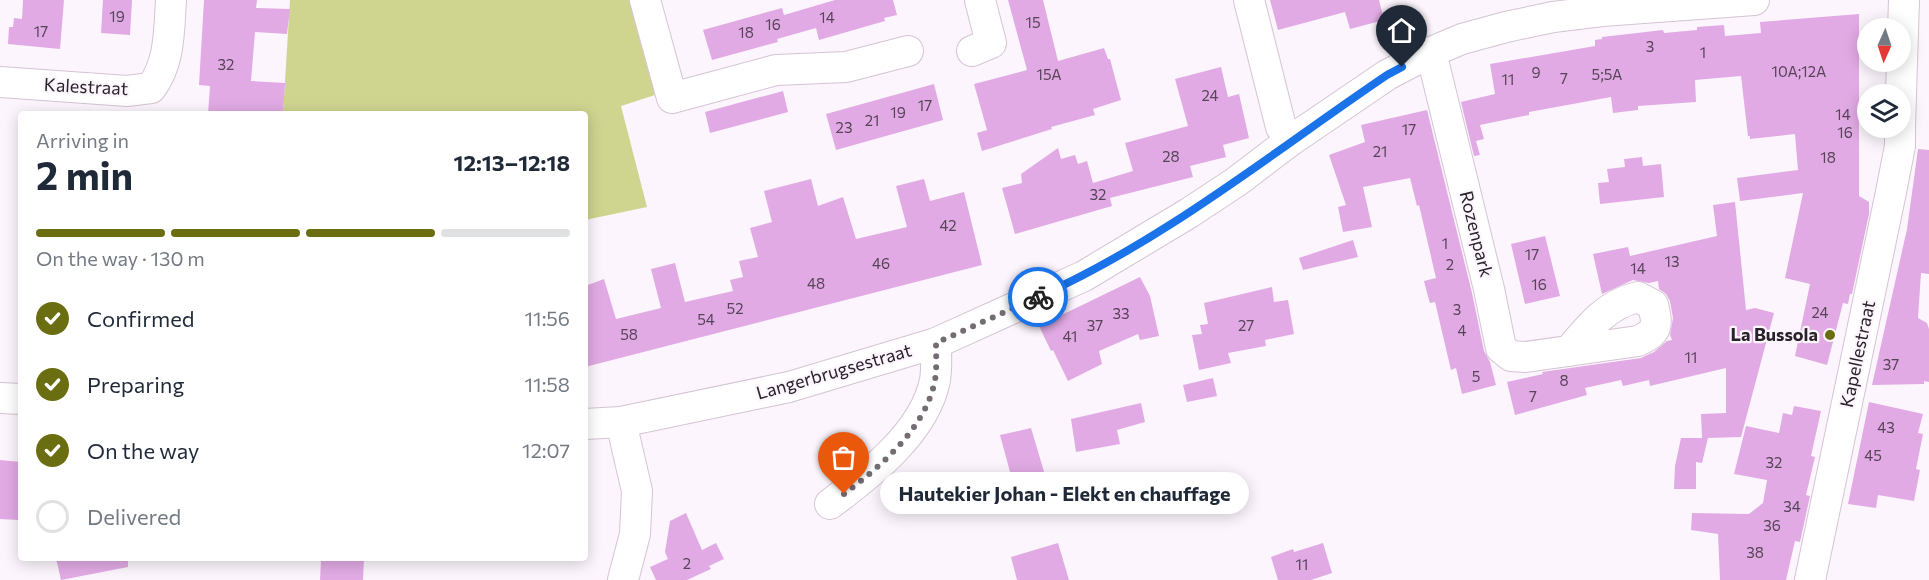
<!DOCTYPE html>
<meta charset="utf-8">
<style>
:root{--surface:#fff;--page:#f2f2f3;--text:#1f2937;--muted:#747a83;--line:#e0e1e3;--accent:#6b6e10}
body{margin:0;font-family:Commissioner,sans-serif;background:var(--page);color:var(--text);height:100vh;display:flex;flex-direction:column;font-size:22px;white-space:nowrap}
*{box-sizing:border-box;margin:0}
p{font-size:20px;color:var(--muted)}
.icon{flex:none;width:33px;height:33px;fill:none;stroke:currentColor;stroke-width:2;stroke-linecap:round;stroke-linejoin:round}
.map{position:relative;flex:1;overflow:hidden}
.panel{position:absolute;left:18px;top:111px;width:570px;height:450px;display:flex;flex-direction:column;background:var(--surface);border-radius:6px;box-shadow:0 3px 15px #0003}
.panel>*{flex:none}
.needle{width:39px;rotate:183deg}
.tools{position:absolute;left:1857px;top:18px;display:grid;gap:12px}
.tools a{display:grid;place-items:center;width:54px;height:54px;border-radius:50%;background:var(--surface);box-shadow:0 3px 15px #0003;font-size:30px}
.pin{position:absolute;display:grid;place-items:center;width:51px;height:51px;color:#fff;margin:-62px -26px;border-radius:50% 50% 50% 0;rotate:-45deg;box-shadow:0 0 6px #0007}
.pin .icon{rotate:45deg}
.courier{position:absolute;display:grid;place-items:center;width:60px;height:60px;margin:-30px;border:4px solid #1a73e8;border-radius:50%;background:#fff;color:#222;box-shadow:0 2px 8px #0007}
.bubble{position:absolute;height:42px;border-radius:21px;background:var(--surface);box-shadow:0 3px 15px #0003;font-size:20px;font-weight:700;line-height:42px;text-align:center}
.summary em{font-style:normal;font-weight:700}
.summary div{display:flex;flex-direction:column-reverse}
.summary{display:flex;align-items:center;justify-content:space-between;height:102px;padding:0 18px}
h1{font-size:39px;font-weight:700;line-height:45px}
.bar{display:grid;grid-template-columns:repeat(4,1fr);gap:9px 6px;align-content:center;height:72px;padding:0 18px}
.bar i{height:8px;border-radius:4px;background:var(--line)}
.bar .on{background:var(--accent)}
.bar p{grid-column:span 4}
ol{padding:0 18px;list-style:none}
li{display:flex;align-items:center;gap:18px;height:66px}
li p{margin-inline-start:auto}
li .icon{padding:6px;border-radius:50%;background:var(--accent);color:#fff;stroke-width:4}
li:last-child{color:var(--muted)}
li i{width:33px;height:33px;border:3px solid var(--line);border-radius:50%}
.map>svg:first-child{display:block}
.green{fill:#cfd48f}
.building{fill:#e1aae4}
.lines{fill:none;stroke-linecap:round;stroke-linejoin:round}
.minor-casing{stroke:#d5c3d5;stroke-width:32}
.minor{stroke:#fff;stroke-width:30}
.done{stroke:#736c73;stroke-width:6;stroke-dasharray:0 10.8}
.route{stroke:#1a73e8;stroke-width:8}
.poi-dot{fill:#6b6e10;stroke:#fcf5fd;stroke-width:2}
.labels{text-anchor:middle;stroke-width:4.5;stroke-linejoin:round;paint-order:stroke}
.number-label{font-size:15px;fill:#574458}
.street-label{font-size:18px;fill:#292229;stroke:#fcf5fd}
.poi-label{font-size:18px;font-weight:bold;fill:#292229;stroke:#fcf5fd;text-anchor:end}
</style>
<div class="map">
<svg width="1929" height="580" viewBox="0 0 1929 580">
<rect width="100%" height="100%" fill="#fcf5fd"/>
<polygon class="green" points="290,0 629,0 655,95 621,106 647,207 585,220 585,114 283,114"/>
<g class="building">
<polygon points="23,0 64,0 60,49 8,44 9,27 13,27 14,18 22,19"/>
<polygon points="103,0 132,0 130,35 101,33"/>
<polygon points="204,0 257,0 256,8 290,9 287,34 255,32 251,81 285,83 283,114 208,114 210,86 199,85"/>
<polygon points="835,0 893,0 897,15 884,18 885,21 819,40 816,28 777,39 778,42 712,60 703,30 782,8 784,15"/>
<polygon points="1008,0 1043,0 1058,61 1104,48 1108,59 1110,59 1121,100 1093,109 1095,115 1051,127 1052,129 982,151 977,133 987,130 974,84 1027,70"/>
<polygon points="1270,0 1379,0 1384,20 1350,29 1345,12 1278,30"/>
<polygon points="1859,14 1859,196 1869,202 1869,214 1852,294 1850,294 1848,304 1843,303 1827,365 1795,356 1810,284 1785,278 1803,193 1740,201 1737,178 1798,170 1795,134 1750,139 1750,136 1748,136 1741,76 1695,80 1696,102 1638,106 1638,110 1613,113 1611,97 1529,112 1529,115 1480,125 1484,139 1476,141 1480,155 1474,156 1461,102 1495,94 1490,64 1595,46 1595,40 1602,39 1602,37 1663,30 1664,33 1697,30 1697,27 1724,25 1725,36 1761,33 1760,22"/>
<polygon points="1221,67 1228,97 1239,94 1249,138 1223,145 1226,157 1190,166 1193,177 1110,198 1112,206 1015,234 1002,188 1022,183 1021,174 1058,148 1061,159 1075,155 1078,164 1087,161 1093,183 1133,171 1125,143 1188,126 1175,79"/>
<polygon points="934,84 943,120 836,150 826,114"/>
<polygon points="783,91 788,112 710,133 705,112"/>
<polygon points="1427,110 1472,293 1484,351 1490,362 1496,385 1462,394 1456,368 1451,370 1435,302 1430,303 1427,293 1424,281 1436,278 1419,205 1417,206 1410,178 1363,187 1372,227 1343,232 1338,207 1346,205 1329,155 1365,142 1361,125"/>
<polygon points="1918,149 1929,150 1929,274 1921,273 1918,318 1927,323 1929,329 1929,382 1924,381 1924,384 1872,385 1907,229"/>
<polygon points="1642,157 1643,166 1661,164 1664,197 1600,204 1598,183 1609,182 1607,169 1625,167 1624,159"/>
<polygon points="811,179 818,206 843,197 856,239 907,227 896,186 924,179 930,201 964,192 982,265 585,367 585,286 604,279 616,319 661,308 651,269 675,263 685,302 733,291 730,280 743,277 739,261 758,257 750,228 772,222 764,191"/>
<polygon points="1735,202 1746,310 1755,308 1774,313 1741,437 1708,438 1702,463 1696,462 1696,489 1674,489 1675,466 1681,438 1702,438 1701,414 1726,413 1726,368 1650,386 1649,380 1623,386 1621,380 1585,388 1587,395 1515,415 1507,382 1543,374 1542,372 1641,358 1654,352 1667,341 1672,340 1670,335 1673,318 1670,301 1666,294 1659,289 1658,281 1649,283 1633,280 1602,294 1593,254 1628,247 1630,256 1717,236 1713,205"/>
<polygon points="1545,236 1560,296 1525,304 1511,244"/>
<polygon points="1353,240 1358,257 1303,270 1299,258"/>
<polygon points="1140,277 1150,296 1159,336 1140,340 1138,334 1099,351 1102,364 1068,381 1053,350 1051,351 1039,326"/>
<polygon points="1272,287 1274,302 1288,300 1294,334 1265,340 1266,346 1228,353 1231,363 1199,370 1192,335 1202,334 1200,325 1208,324 1204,303"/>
<polygon points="1213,378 1217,396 1187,402 1183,385"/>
<polygon points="1869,402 1923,414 1918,433 1923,434 1916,469 1920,470 1914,501 1878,495 1876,508 1848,504"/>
<polygon points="1141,403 1145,422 1117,430 1120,444 1076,452 1071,419"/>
<polygon points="1794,406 1821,411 1811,456 1815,457 1806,495 1810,496 1800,542 1795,541 1786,580 1720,580 1718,534 1691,530 1692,513 1749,514 1763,503 1767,480 1734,474 1746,426 1779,433 1783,413 1792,415"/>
<polygon points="1031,428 1045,475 1013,483 1000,435"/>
<polygon points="0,460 21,462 19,520 0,519"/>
<polygon points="686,513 702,550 716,543 724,559 709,566 711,569 687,580 656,580 650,567 668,559 665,552 670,521"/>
<polygon points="1058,543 1069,580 1017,580 1011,557"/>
<polygon points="1323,543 1332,573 1311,580 1278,580 1271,557 1293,549 1294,552"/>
<polygon points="56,558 128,558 128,567 61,580"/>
<polygon points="329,558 364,558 363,580 320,580 321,560 329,560"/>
</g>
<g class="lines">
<g class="minor-casing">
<g id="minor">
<polyline points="645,0 672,98 776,70 846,67 908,51"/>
<polyline points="1249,0 1281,127 1290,141"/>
<polyline points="972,51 991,43 980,0"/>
<path d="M1431 52 1489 289 1501 348 1511 356 1526 357 1638 341C1658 332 1658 326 1653 305L1638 297C1607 304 1589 327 1569 351"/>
<path d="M0 82 127 91 151 88C170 63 169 31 171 0"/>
<polyline points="1900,126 1904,0"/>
<polyline points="0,398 21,399"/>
<polyline points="621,422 637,491 635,534 623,580"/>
<polyline points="585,424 621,422 789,387 936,343 1084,276 1189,213 1236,182 1290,141 1387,75 1431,52 1462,39 1506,27 1553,17 1602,11 1754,0"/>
<path d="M830 504C870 474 925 432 935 380 937 368 936 355 936 343"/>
<polyline points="1810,580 1891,192 1900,146 1900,128"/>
</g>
</g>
<use href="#minor" class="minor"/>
</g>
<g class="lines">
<path class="done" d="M844 494C881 466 926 428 935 380 937 368 936 355 936 343L1038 297"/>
<path class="route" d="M1038 297C1165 240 1273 152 1387 75L1402 67"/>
</g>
<circle class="poi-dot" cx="1830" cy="335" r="6"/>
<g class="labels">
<g class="number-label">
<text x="117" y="22">19</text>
<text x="827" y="23">14</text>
<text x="1033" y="28">15</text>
<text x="773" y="30">16</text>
<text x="41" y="37">17</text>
<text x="746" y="38">18</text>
<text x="1650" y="52">3</text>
<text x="1703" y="58">1</text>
<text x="226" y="70">32</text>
<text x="1799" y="77">10A;12A</text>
<text x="1536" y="78">9</text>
<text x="1049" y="80">15A</text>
<text x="1607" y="80">5;5A</text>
<text x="1564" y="84">7</text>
<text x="1508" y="85">11</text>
<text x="1210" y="101">24</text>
<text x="925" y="111">17</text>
<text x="898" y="118">19</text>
<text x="1843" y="120">14</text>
<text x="872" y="126">21</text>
<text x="844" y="133">23</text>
<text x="1409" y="135">17</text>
<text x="1845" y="138">16</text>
<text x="1380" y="157">21</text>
<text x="1171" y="162">28</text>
<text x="1828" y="163">18</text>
<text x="1098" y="200">32</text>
<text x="948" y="231">42</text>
<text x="1445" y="249">1</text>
<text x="1532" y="260">17</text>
<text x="1672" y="267">13</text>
<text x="881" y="269">46</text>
<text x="1450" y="270">2</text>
<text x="1638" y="274">14</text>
<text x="816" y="289">48</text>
<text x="1539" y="290">16</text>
<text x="735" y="314">52</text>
<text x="1457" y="315">3</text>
<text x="1820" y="318">24</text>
<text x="1121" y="319">33</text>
<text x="706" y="325">54</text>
<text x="1095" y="331">37</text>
<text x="1246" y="331">27</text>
<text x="1462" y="336">4</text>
<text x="629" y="340">58</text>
<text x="1070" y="342">41</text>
<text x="1691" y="363">11</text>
<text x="1891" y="370">37</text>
<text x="1476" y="382">5</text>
<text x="1564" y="386">8</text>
<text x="1533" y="402">7</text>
<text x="1886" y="433">43</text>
<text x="1873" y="461">45</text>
<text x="1774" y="468">32</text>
<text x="1792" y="512">34</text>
<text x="1772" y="531">36</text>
<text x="1755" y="558">38</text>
<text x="687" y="569">2</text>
<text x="1302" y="570">11</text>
</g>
<g class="street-label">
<text transform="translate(86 87) rotate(3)" y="6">Kalestraat</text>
<text transform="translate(1476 234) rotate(76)" y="6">Rozenpark</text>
<text transform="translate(1858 354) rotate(-78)" y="6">Kapellestraat</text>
<text transform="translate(834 372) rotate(-16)" y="6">Langerbrugsestraat</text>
</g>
<g class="poi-label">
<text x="1818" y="341">La Bussola</text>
</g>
</g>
</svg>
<div class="tools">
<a><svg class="needle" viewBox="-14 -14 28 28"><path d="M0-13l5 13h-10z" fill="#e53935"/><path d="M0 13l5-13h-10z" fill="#747a83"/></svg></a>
<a><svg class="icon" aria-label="layers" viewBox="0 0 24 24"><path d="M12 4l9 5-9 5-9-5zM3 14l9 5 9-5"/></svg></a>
</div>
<div class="pin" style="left:844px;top:494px;background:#ea580c"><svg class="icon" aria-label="bag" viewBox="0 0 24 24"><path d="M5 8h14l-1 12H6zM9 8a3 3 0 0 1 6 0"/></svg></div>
<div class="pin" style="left:1402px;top:67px;background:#1f2937"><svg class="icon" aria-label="home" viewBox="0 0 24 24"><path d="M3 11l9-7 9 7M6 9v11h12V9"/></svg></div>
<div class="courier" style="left:1038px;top:297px"><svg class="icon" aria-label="bike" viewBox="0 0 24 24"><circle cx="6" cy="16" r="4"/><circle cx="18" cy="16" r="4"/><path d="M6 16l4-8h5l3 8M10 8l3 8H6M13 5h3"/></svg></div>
<div class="bubble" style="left:880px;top:472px;width:369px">Hautekier Johan - Elekt en chauffage</div>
<section class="panel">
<div class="summary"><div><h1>2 min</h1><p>Arriving in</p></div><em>12:13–12:18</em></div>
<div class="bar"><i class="on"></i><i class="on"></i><i class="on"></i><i></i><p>On the way · 130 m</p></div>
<ol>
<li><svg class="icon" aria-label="check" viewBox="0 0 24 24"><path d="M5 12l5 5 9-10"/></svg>Confirmed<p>11:56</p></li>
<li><svg class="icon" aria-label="check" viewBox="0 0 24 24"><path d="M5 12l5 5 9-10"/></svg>Preparing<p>11:58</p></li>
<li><svg class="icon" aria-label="check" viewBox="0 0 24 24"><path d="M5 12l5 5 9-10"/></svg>On the way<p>12:07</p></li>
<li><i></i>Delivered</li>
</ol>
</section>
</div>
